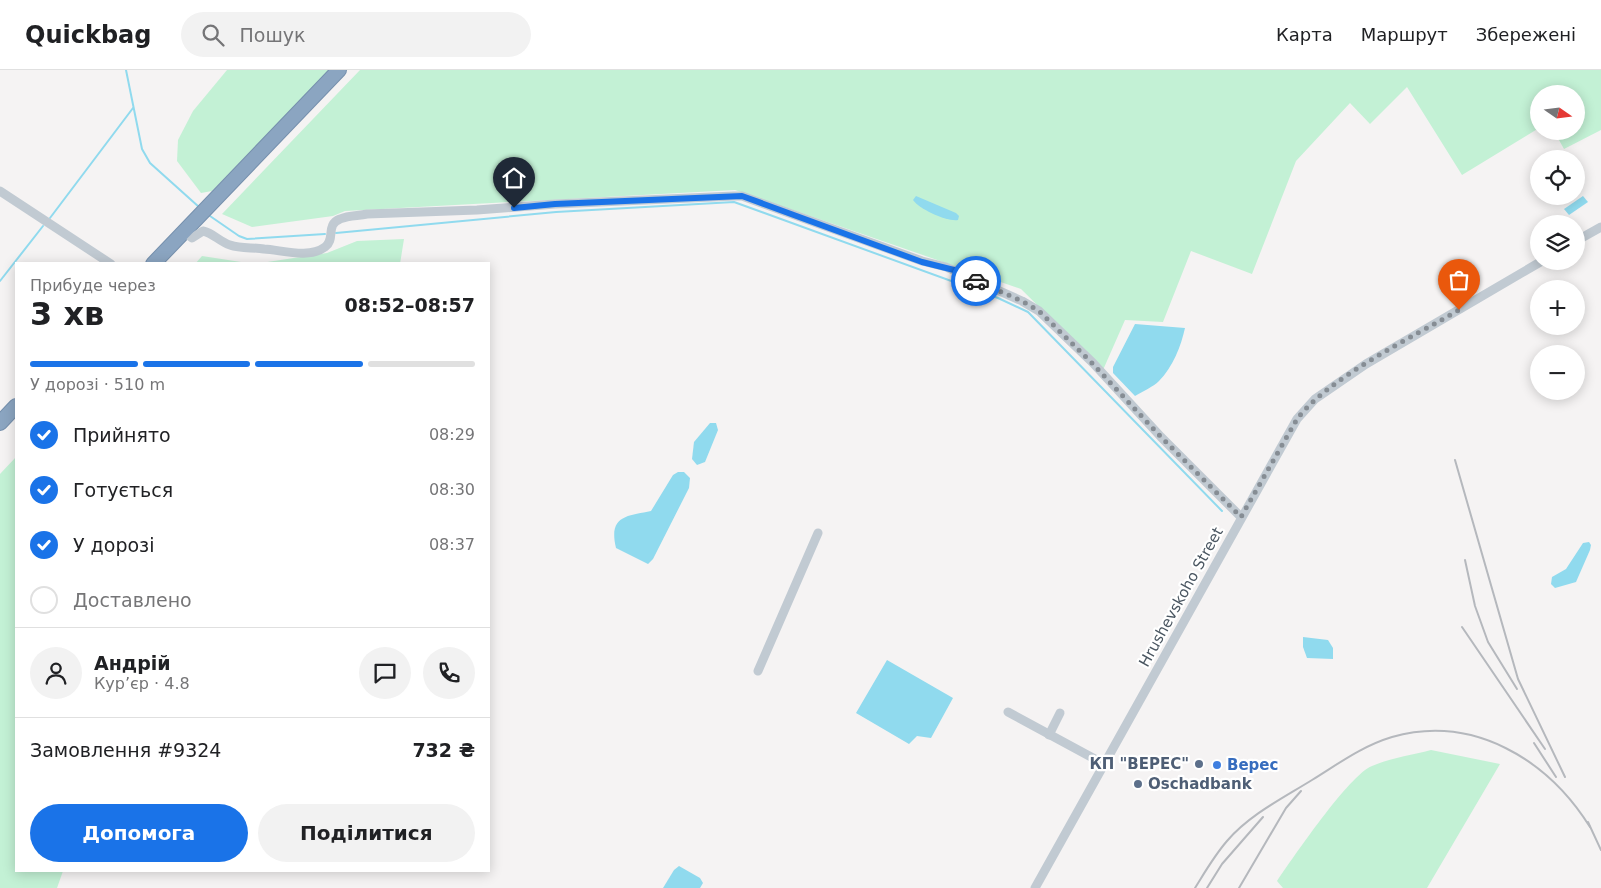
<!DOCTYPE html>
<html lang="uk">
<meta charset="utf-8">
<style>
:root{--surface:#fff;--page:#f2f2f2;--text:#202124;--muted:#757577;--line:#e0e0e0;--accent:#1a73e8}
body{margin:0;font-family:"DejaVu Sans",sans-serif;background:var(--page);color:var(--text);height:100vh;display:flex;flex-direction:column;font-size:19px;white-space:nowrap}
*{box-sizing:border-box;margin:0}
p{font-size:16px;color:var(--muted)}
.icon{flex:none;width:28px;height:28px;fill:none;stroke:currentColor;stroke-width:2;stroke-linecap:round;stroke-linejoin:round}
.map{position:relative;flex:1;overflow:hidden}
.details{position:absolute;left:15px;top:192px;width:475px;height:610px;display:flex;flex-direction:column;background:var(--surface);border-radius:0px;box-shadow:0 2px 12px #0003}
.details>*{flex:none}
.needle{width:32px;rotate:104deg}
.buttons{position:absolute;left:1530px;top:15px;display:grid;gap:10px}
.buttons a{display:grid;place-items:center;width:55px;height:55px;border-radius:50%;background:var(--surface);box-shadow:0 2px 12px #0003;font-size:25px}
.pin{position:absolute;display:grid;place-items:center;width:42px;height:42px;color:#fff;margin:-51px -21px;border-radius:50% 50% 50% 0;rotate:-45deg;box-shadow:0 0 5px #0007}
.pin .icon{rotate:45deg}
.courier{position:absolute;display:grid;place-items:center;width:50px;height:50px;margin:-25px;border:4px solid #1a73e8;border-radius:50%;background:#fff;color:#222;box-shadow:0 1px 6px #0007}
.head em{font-style:normal;font-weight:600}
.head div{display:flex;flex-direction:column-reverse}
.head{display:flex;align-items:center;justify-content:space-between;height:85px;padding:0 15px}
h1{font-size:32px;font-weight:600;line-height:38px}
.bar{display:grid;grid-template-columns:repeat(4,1fr);gap:8px 5px;align-content:center;height:60px;padding:0 15px}
.bar i{height:6px;border-radius:4px;background:var(--line)}
.bar .on{background:var(--accent)}
.bar p{grid-column:span 4}
.line{display:flex;align-items:center;gap:12px;padding:0 15px;border-top:1px solid var(--line)}
.line div{flex:1}
.round{display:grid;place-items:center;flex:none;width:52px;height:52px;border-radius:26px;background:var(--page)}
ol{padding:0 15px;list-style:none}
li{display:flex;align-items:center;gap:15px;height:55px}
li p{margin-inline-start:auto}
li .icon{padding:5px;border-radius:50%;background:var(--accent);color:#fff;stroke-width:4}
li:last-child{color:var(--muted)}
li i{width:28px;height:28px;border:2px solid var(--line);border-radius:50%}
.cta{display:flex;gap:10px;margin-top:auto;padding:10px 15px}
.cta a{flex:1;height:58px;border-radius:30px;background:var(--accent);color:#fff;font-size:20px;font-weight:600;line-height:58px;text-align:center}
.cta a+a{background:var(--page);color:var(--text)}
header{display:flex;align-items:center;gap:30px;box-sizing:border-box;height:70px;padding:0 25px;background:var(--surface);border-bottom:1px solid var(--line)}
header strong{font-size:24px}
nav{display:flex;gap:28px;margin-inline-start:auto;font-size:18px}
.search{width:350px;height:45px;background:var(--page);display:flex;align-items:center;gap:12px;box-sizing:border-box;padding:0 18px;border-radius:28px;color:var(--muted);font-size:19px}
.map>svg:first-child{display:block}
.green{fill:#c3f1d5}
.water{fill:#90daee}
.lines{fill:none;stroke-linecap:round;stroke-linejoin:round}
.stream{stroke:#90daee;stroke-width:2}
.highway-casing{stroke:#7690ad;stroke-width:16}
.minor{stroke:#c1cad2;stroke-width:9}
.highway{stroke:#8ba5c1;stroke-width:14}
.rail{stroke:#b5b8bd;stroke-width:2}
.done{stroke:#868d94;stroke-width:5;stroke-dasharray:0 9}
.route{stroke:#1a73e8;stroke-width:6}
.service-dot{fill:#5c6f8a;stroke:#fff;stroke-width:2}
.shop-dot{fill:#3f7fe0;stroke:#fff;stroke-width:2}
.labels{text-anchor:middle;stroke-width:4.5;stroke-linejoin:round;paint-order:stroke}
.street-label{font-size:15px;fill:#4a5661;stroke:#fff}
.service-label{font-size:15px;font-weight:bold;fill:#4e5e75;stroke:#fff;text-anchor:end}
.shop-label{font-size:15px;font-weight:bold;fill:#366cbe;stroke:#fff;text-anchor:start}
</style>
<header>
<strong>Quickbag</strong>
<div class="search"><svg class="icon" aria-label="search" viewBox="0 0 24 24"><circle cx="10" cy="10" r="6"/><path d="M15 15l6 6"/></svg>Пошук</div>
<nav><a>Карта</a><a>Маршрут</a><a>Збережені</a></nav>
</header>
<div class="map">
<svg width="1601" height="818" viewBox="0 0 1601 818">
<rect width="100%" height="100%" fill="#f5f3f3"/>
<g class="green">
<polygon points="227,0 330,0 212,121 201,123 177,91 178,70 193,41"/>
<polygon points="360,0 1601,0 1601,60 1564,79 1554,61 1576,61 1576,24 1539,24 1539,58 1462,105 1407,17 1370,54 1350,33 1296,91 1252,204 1191,181 1163,252 1125,250 1103,300 1021,219 735,120 345,141 333,146 252,157 222,144"/>
<polygon points="404,169 400,194 195,194 202,186 254,194 327,183 357,171"/>
<polygon points="16,387 16,801 63,801 57,818 0,818 0,404"/>
<path d="M1431 680 1500 694 1427 818H1283L1277 811C1293 788 1349 705 1372 696 1390 688 1412 685 1431 680Z"/>
</g>
<g class="water">
<path d="M916 126 956 143 959 146 958 150C947 152 919 139 913 130Z"/>
<polygon points="1583,126 1588,132 1569,145 1564,139"/>
<path d="M1135 254 1185 258C1181 276 1173 297 1159 311 1153 317 1143 321 1135 326L1113 303V297Z"/>
<polygon points="710,353 716,353 718,360 705,392 697,395 692,389 694,372"/>
<path d="M678 402H684L690 408 689 418 653 489 648 494 616 478C608 445 628 446 651 441L673 405Z"/>
<polygon points="1589,472 1591,475 1590,480 1576,512 1555,518 1551,514 1552,507 1566,499 1583,473"/>
<polygon points="1303,567 1328,570 1333,578 1333,589 1307,588 1303,577"/>
<polygon points="887,590 953,628 931,668 917,666 909,674 856,643"/>
<polygon points="679,796 700,808 703,813 700,818 663,818 674,800"/>
</g>
<g class="lines">
<g class="stream">
<polyline points="126,0 142,79 150,93 199,137"/>
<polyline points="210,146 239,166 247,169 325,164"/>
<polyline points="50,148 133,38"/>
<polyline points="336,163 556,142 734,132 998,228 1028,242 1222,441"/>
<polyline points="0,211 43,156"/>
</g>
<g class="highway-casing">
<g id="highway">
<polyline points="153,194 339,0"/>
<polyline points="0,353 16,336"/>
</g>
</g>
<g class="minor">
<polyline points="0,121 111,194"/>
<path d="M184 162 192 168 203 161C213 163 220 172 230 175 241 179 253 177 264 179 282 180 309 189 325 177 336 169 325 155 340 149 349 145 358 146 367 144L477 140 555 134 734 126H742L922 191 946 197 1022 231 1039 241 1093 293 1161 367 1241 447"/>
<polyline points="1576,171 1601,157"/>
<polyline points="758,601 818,463"/>
<polyline points="1008,642 1104,694"/>
<polyline points="1049,665 1060,643"/>
<polyline points="1035,818 1297,349 1315,329 1366,294 1542,191"/>
</g>
<use href="#highway" class="highway"/>
<g class="rail">
<polyline points="1455,390 1518,609 1565,707"/>
<polyline points="1465,490 1475,536 1488,572 1517,619"/>
<polyline points="1462,557 1545,679"/>
<polyline points="1534,673 1556,707"/>
<polyline points="1588,752 1601,780"/>
<path d="M1195 818C1205 802 1214 786 1227 771 1249 745 1283 728 1312 710 1338 694 1362 676 1392 667 1474 644 1548 690 1590 757"/>
<polyline points="1207,818 1222,794 1263,747"/>
<polyline points="1239,818 1286,738 1301,721"/>
</g>
</g>
<g class="lines">
<path class="done" d="M976 211 1022 231 1039 241 1092 293 1161 367 1241 447 1297 349C1329 307 1413 267 1459 240"/>
<polyline class="route" points="514,138 555,134 742,126 922,192 954,200 976,211"/>
</g>
<g class="service-dot">
<circle cx="1199" cy="694" r="5"/>
<circle cx="1138" cy="714" r="5"/>
</g>
<circle class="shop-dot" cx="1217" cy="695" r="5"/>
<g class="labels">
<g class="street-label">
<text transform="translate(1181 527) rotate(-61)" y="5">Hrushevskoho Street</text>
</g>
<g class="service-label">
<text x="1189" y="699">КП "ВЕРЕС"</text>
<text x="1148" y="719" text-anchor="start">Oschadbank</text>
</g>
<g class="shop-label">
<text x="1227" y="700">Верес</text>
</g>
</g>
</svg>
<div class="buttons">
<a><svg class="needle" viewBox="-14 -14 28 28"><path d="M0-13l5 13h-10z" fill="#e53935"/><path d="M0 13l5-13h-10z" fill="#757577"/></svg></a>
<a><svg class="icon" aria-label="locate" viewBox="0 0 24 24"><circle cx="12" cy="12" r="6"/><path d="M12 2v4M12 18v4M2 12h4M18 12h4"/></svg></a>
<a><svg class="icon" aria-label="layers" viewBox="0 0 24 24"><path d="M12 4l9 5-9 5-9-5zM3 14l9 5 9-5"/></svg></a>
<a>+</a>
<a>−</a>
</div>
<div class="pin" style="left:1459px;top:240px;background:#ea580c"><svg class="icon" aria-label="bag" viewBox="0 0 24 24"><path d="M5 8h14l-1 12H6zM9 8a3 3 0 0 1 6 0"/></svg></div>
<div class="pin" style="left:514px;top:138px;background:#1f2937"><svg class="icon" aria-label="home" viewBox="0 0 24 24"><path d="M3 11l9-7 9 7M6 9v11h12V9"/></svg></div>
<div class="courier" style="left:976px;top:211px"><svg class="icon" aria-label="car" viewBox="0 0 24 24"><path d="M5 17H2v-5l4-1 3-4h7l3 4 3 1v5h-3M9 17h6M6 11h13"/><circle cx="7" cy="17" r="2"/><circle cx="17" cy="17" r="2"/></svg></div>
<section class="details">
<div class="head"><div><h1>3 хв</h1><p>Прибуде через</p></div><em>08:52–08:57</em></div>
<div class="bar"><i class="on"></i><i class="on"></i><i class="on"></i><i></i><p>У дорозі · 510 m</p></div>
<ol>
<li><svg class="icon" aria-label="check" viewBox="0 0 24 24"><path d="M5 12l5 5 9-10"/></svg>Прийнято<p>08:29</p></li>
<li><svg class="icon" aria-label="check" viewBox="0 0 24 24"><path d="M5 12l5 5 9-10"/></svg>Готується<p>08:30</p></li>
<li><svg class="icon" aria-label="check" viewBox="0 0 24 24"><path d="M5 12l5 5 9-10"/></svg>У дорозі<p>08:37</p></li>
<li><i></i>Доставлено</li>
</ol>
<div class="line" style="height:90px"><a class="round"><svg class="icon" aria-label="person" viewBox="0 0 24 24"><circle cx="12" cy="8" r="4"/><path d="M4 21q1-7 8-7t8 7"/></svg></a><div><b>Андрій</b><p>Кур’єр · 4.8</p></div><a class="round"><svg class="icon" aria-label="chat" viewBox="0 0 24 24"><path d="M4 5h16v11H9l-5 4z"/></svg></a><a class="round"><svg class="icon" aria-label="phone" viewBox="0 0 24 24"><path d="M5 4h4l2 5-3 2q2 4 5 5l2-3 5 2v4C11 20 4 13 5 4z"/></svg></a></div>
<div class="line" style="height:65px"><div>Замовлення #9324</div><b>732 ₴</b></div>
<div class="cta"><a>Допомога</a><a>Поділитися</a></div>
</section>
</div>
